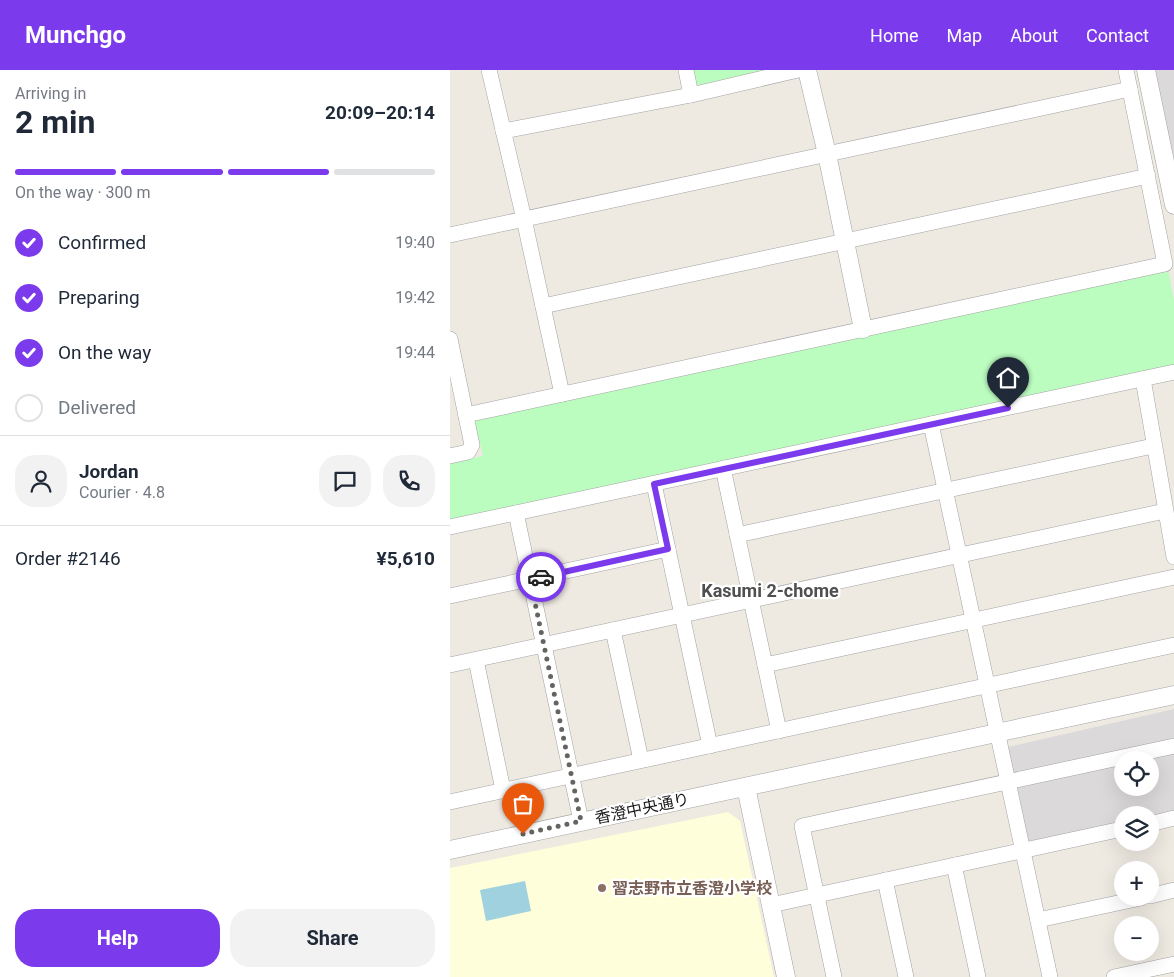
<!DOCTYPE html>
<meta charset="utf-8">
<style>
:root{--surface:#fff;--page:#f2f2f3;--text:#1f2937;--muted:#747a83;--line:#e0e1e3;--accent:#7c3aed}
body{margin:0;font-family:Roboto,"Noto Sans JP",sans-serif;background:var(--page);color:var(--text);height:100vh;display:flex;flex-direction:column;font-size:19px;white-space:nowrap}
*{box-sizing:border-box;margin:0}
p{font-size:16px;color:var(--muted)}
.icon{flex:none;width:28px;height:28px;fill:none;stroke:currentColor;stroke-width:2;stroke-linecap:round;stroke-linejoin:round}
.map{position:relative;flex:1;overflow:hidden}
.side{display:flex;flex-direction:column;background:var(--surface);width:450px}
.side>*{flex:none}
.fabs{position:absolute;left:664px;top:681px;display:grid;gap:10px}
.fabs a{display:grid;place-items:center;width:45px;height:45px;border-radius:50%;background:var(--surface);box-shadow:0 5px 20px #0002;font-size:25px}
.pin{position:absolute;display:grid;place-items:center;width:42px;height:42px;color:#fff;margin:-51px -21px;border-radius:50% 50% 50% 0;rotate:-45deg;box-shadow:0 0 5px #0007}
.pin .icon{rotate:45deg}
.courier{position:absolute;display:grid;place-items:center;width:50px;height:50px;margin:-25px;border:4px solid #7c3aed;border-radius:50%;background:#fff;color:#222;box-shadow:0 1px 6px #0007}
.overview em{font-style:normal;font-weight:700}
.overview div{display:flex;flex-direction:column-reverse}
.overview{display:flex;align-items:center;justify-content:space-between;height:85px;padding:0 15px}
h1{font-size:32px;font-weight:700;line-height:38px}
.bar{display:grid;grid-template-columns:repeat(4,1fr);gap:8px 5px;align-content:center;height:60px;padding:0 15px}
.bar i{height:6px;border-radius:4px;background:var(--line)}
.bar .active{background:var(--accent)}
.bar p{grid-column:span 4}
.line{display:flex;align-items:center;gap:12px;padding:0 15px;border-top:1px solid var(--line)}
.line div{flex:1}
.round{display:grid;place-items:center;flex:none;width:52px;height:52px;border-radius:20px;background:var(--page)}
ol{padding:0 15px;list-style:none}
li{display:flex;align-items:center;gap:15px;height:55px}
li p{margin-inline-start:auto}
li .icon{padding:5px;border-radius:50%;background:var(--accent);color:#fff;stroke-width:4}
li:last-child{color:var(--muted)}
li i{width:28px;height:28px;border:2px solid var(--line);border-radius:50%}
.primary-button{display:flex;gap:10px;margin-top:auto;padding:10px 15px}
.primary-button a{flex:1;height:58px;border-radius:20px;background:var(--accent);color:#fff;font-size:20px;font-weight:700;line-height:58px;text-align:center}
.primary-button a+a{background:var(--page);color:var(--text)}
header{display:flex;align-items:center;gap:30px;box-sizing:border-box;height:70px;padding:0 25px;background:var(--accent);color:#fff}
header strong{font-size:24px}
nav{display:flex;gap:28px;margin-inline-start:auto;font-size:18px}
main{display:flex;flex:1;min-height:0}
.map>svg:first-child{display:block}
.residential{fill:#dbd9d9}
.education{fill:#fffeda}
.park{fill:#bbfcbf}
.water{fill:#9fd2de}
.lines{fill:none;stroke-linecap:round;stroke-linejoin:round}
.minor-casing{stroke:#a3a3a3;stroke-width:16}
.tertiary-casing{stroke:#a3a3a3;stroke-width:19}
.minor{stroke:#fff;stroke-width:15}
.tertiary{stroke:#fff;stroke-width:18}
.done{stroke:#666461;stroke-width:5;stroke-dasharray:0 9}
.route{stroke:#7c3aed;stroke-width:6}
.education-dot{fill:#8d6e63;stroke:#fff;stroke-width:2}
.labels{text-anchor:middle;stroke-width:4.5;stroke-linejoin:round;paint-order:stroke}
.street-label{font-size:16px;fill:#1c1c1c;stroke:#fff}
.education-label{font-size:16px;font-weight:bold;fill:#785e54;stroke:#fff;text-anchor:start}
.neighbourhood-label{font-size:18px;font-weight:bold;fill:#4f4f4f;stroke:#fff}
</style>
<header>
<strong>Munchgo</strong>
<nav><a>Home</a><a>Map</a><a>About</a><a>Contact</a></nav>
</header>
<main>
<section class="side">
<div class="overview"><div><h1>2 min</h1><p>Arriving in</p></div><em>20:09–20:14</em></div>
<div class="bar"><i class="active"></i><i class="active"></i><i class="active"></i><i></i><p>On the way · 300 m</p></div>
<ol>
<li><svg class="icon" aria-label="check" viewBox="0 0 24 24"><path d="M5 12l5 5 9-10"/></svg>Confirmed<p>19:40</p></li>
<li><svg class="icon" aria-label="check" viewBox="0 0 24 24"><path d="M5 12l5 5 9-10"/></svg>Preparing<p>19:42</p></li>
<li><svg class="icon" aria-label="check" viewBox="0 0 24 24"><path d="M5 12l5 5 9-10"/></svg>On the way<p>19:44</p></li>
<li><i></i>Delivered</li>
</ol>
<div class="line" style="height:90px"><a class="round"><svg class="icon" aria-label="person" viewBox="0 0 24 24"><circle cx="12" cy="8" r="4"/><path d="M4 21q1-7 8-7t8 7"/></svg></a><div><b>Jordan</b><p>Courier · 4.8</p></div><a class="round"><svg class="icon" aria-label="chat" viewBox="0 0 24 24"><path d="M4 5h16v11H9l-5 4z"/></svg></a><a class="round"><svg class="icon" aria-label="phone" viewBox="0 0 24 24"><path d="M5 4h4l2 5-3 2q2 4 5 5l2-3 5 2v4C11 20 4 13 5 4z"/></svg></a></div>
<div class="line" style="height:65px"><div>Order #2146</div><b>¥5,610</b></div>
<div class="primary-button"><a>Help</a><a>Share</a></div>
</section>
<div class="map">
<svg width="724" height="907" viewBox="0 0 724 907">
<rect width="100%" height="100%" fill="#eeeae2"/>
<g class="residential">
<polygon points="703,0 724,0 724,100"/>
<polygon points="724,639 724,669 567,704 563,701 558,677"/>
<polygon points="724,681 724,743 700,748 700,745 672,745 672,754 576,774 564,715 672,692 672,718 700,718 700,690 680,690"/>
</g>
<polygon class="education" points="278,742 290,751 324,907 0,907 0,798"/>
<g class="park">
<polygon points="240,0 321,0 249,15 243,12"/>
<polygon points="718,199 724,231 724,297 0,453 0,393 33,386 25,352 29,348"/>
</g>
<polygon class="water" points="75,811 81,841 36,851 30,820"/>
<g class="lines">
<g class="minor-casing">
<g id="minor">
<polyline points="39,0 74,149 112,324"/>
<polyline points="236,0 241,25"/>
<polyline points="53,61 241,25 348,0"/>
<polyline points="0,165 680,19"/>
<polyline points="93,236 698,106"/>
<polyline points="0,269 22,375 18,382 0,386"/>
<polyline points="693,309 724,487"/>
<polyline points="16,345 715,194 676,0"/>
<polyline points="481,354 600,907"/>
<polyline points="273,398 329,661"/>
<polyline points="204,414 260,676"/>
<polyline points="66,443 131,751"/>
<polyline points="0,457 724,302"/>
<polyline points="287,465 703,376"/>
<polyline points="0,526 218,479"/>
<polyline points="163,560 191,690"/>
<polyline points="26,590 53,720"/>
<polyline points="0,595 715,441"/>
<polyline points="315,595 724,507"/>
<polyline points="0,732 724,575"/>
<polyline points="700,754 724,748"/>
<polyline points="504,795 528,907"/>
<polyline points="435,810 456,907"/>
<polyline points="700,826 724,820"/>
<polyline points="321,835 672,759"/>
<polyline points="588,850 691,828"/>
<polyline points="384,907 352,756 724,676"/>
<polyline points="664,907 724,894"/>
</g>
</g>
<g class="tertiary-casing">
<g id="tertiary">
<polyline points="357,0 377,84 413,259"/>
<polyline points="696,0 724,135"/>
<polyline points="296,717 336,907"/>
<polyline points="0,780 724,625"/>
</g>
</g>
<use href="#minor" class="minor"/>
<use href="#tertiary" class="tertiary"/>
</g>
<g class="lines">
<polyline class="done" points="73,764 131,751 80,509 91,507"/>
<polyline class="route" points="91,507 218,479 204,414 558,338"/>
</g>
<circle class="education-dot" cx="152" cy="818" r="5"/>
<g class="labels">
<g class="street-label">
<text transform="translate(192 738) rotate(-12)" y="6">香澄中央通り</text>
</g>
<g class="education-label">
<text x="162" y="824">習志野市立香澄小学校</text>
</g>
<g class="neighbourhood-label">
<text x="320" y="527">Kasumi 2-chome</text>
</g>
</g>
</svg>
<div class="fabs">
<a><svg class="icon" aria-label="locate" viewBox="0 0 24 24"><circle cx="12" cy="12" r="6"/><path d="M12 2v4M12 18v4M2 12h4M18 12h4"/></svg></a>
<a><svg class="icon" aria-label="layers" viewBox="0 0 24 24"><path d="M12 4l9 5-9 5-9-5zM3 14l9 5 9-5"/></svg></a>
<a>+</a>
<a>−</a>
</div>
<div class="pin" style="left:73px;top:764px;background:#ea580c"><svg class="icon" aria-label="bag" viewBox="0 0 24 24"><path d="M5 8h14l-1 12H6zM9 8a3 3 0 0 1 6 0"/></svg></div>
<div class="pin" style="left:558px;top:338px;background:#1f2937"><svg class="icon" aria-label="home" viewBox="0 0 24 24"><path d="M3 11l9-7 9 7M6 9v11h12V9"/></svg></div>
<div class="courier" style="left:91px;top:507px"><svg class="icon" aria-label="car" viewBox="0 0 24 24"><path d="M5 17H2v-5l4-1 3-4h7l3 4 3 1v5h-3M9 17h6M6 11h13"/><circle cx="7" cy="17" r="2"/><circle cx="17" cy="17" r="2"/></svg></div>
</div>
</main>
